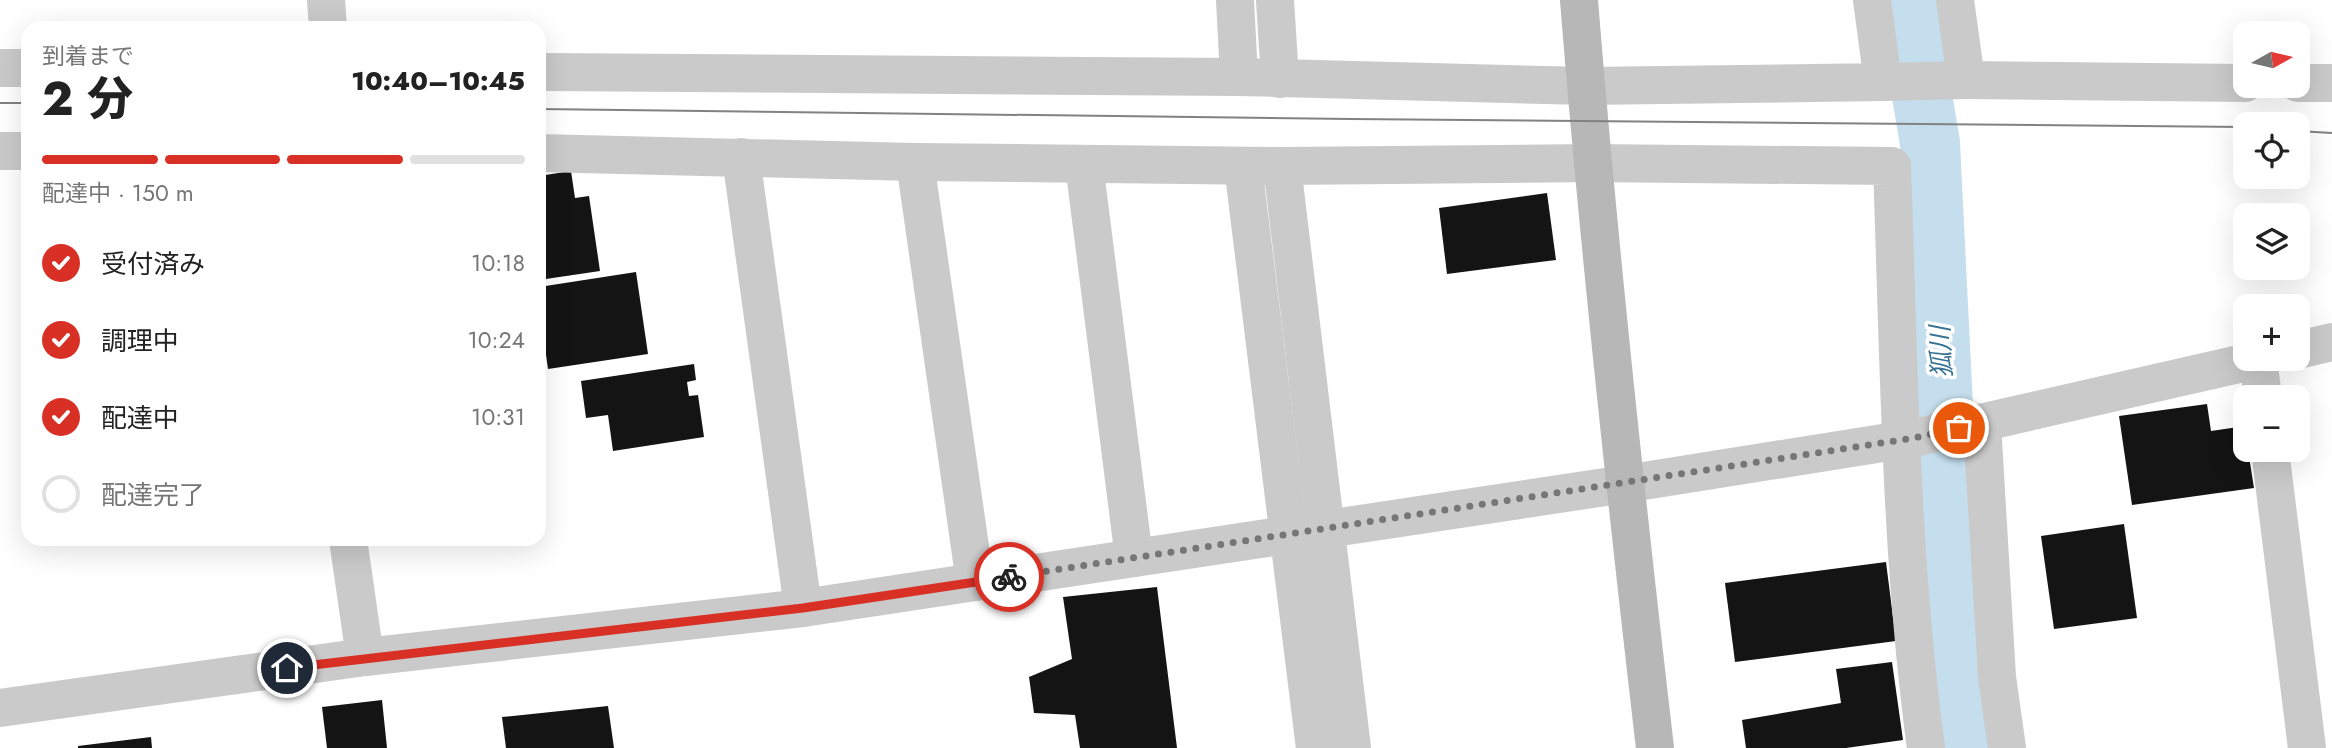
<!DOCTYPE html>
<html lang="ja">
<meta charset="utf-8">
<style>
:root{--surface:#fff;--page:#f6f6f6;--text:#222;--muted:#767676;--line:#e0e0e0;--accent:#d93025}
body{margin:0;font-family:Jost,"Noto Sans JP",sans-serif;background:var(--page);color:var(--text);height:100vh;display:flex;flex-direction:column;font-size:26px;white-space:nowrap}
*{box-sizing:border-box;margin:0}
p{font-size:23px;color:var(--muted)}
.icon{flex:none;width:38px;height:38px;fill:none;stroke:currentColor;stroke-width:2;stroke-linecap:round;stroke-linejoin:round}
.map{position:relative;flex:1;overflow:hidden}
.side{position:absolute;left:21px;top:21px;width:525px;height:525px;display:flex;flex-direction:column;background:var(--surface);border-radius:21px;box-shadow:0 7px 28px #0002}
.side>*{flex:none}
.needle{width:46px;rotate:82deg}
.buttons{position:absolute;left:2233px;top:21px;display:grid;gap:14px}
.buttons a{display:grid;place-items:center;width:77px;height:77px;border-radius:14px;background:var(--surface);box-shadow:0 7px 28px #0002;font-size:35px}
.pin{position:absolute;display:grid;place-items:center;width:60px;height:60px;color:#fff;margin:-30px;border:4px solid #fff;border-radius:50%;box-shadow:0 2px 7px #0007}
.courier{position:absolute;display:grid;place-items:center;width:70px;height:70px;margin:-35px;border:5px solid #d93025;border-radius:50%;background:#fff;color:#222;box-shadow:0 2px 9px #0007}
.headline em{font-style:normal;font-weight:800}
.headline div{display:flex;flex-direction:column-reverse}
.headline{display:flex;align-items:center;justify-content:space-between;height:119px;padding:0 21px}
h1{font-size:46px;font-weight:800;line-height:52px}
.bar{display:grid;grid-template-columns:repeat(4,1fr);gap:10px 7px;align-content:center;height:84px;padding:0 21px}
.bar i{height:9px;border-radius:5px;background:var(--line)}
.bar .active{background:var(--accent)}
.bar p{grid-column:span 4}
ol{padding:0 21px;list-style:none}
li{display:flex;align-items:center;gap:21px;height:77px}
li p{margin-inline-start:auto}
li .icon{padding:7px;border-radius:50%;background:var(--accent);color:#fff;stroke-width:4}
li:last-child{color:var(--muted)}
li i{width:38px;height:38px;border:4px solid var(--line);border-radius:50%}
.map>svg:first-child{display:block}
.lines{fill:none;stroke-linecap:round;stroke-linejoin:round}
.river{stroke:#c5deed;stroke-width:60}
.building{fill:#141414}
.street{stroke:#cacaca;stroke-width:38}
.secondary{stroke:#b7b7b7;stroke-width:38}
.tram{stroke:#828282;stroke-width:2}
.done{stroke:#767676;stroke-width:7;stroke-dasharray:0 12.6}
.route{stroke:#d93025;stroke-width:9}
.labels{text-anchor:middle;stroke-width:7;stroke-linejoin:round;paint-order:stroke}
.water-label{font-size:26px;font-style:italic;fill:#377294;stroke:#fff}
</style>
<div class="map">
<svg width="2332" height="748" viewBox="0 0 2332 748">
<rect width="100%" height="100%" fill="#fff"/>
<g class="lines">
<polyline class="river" points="1906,0 1930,143 1957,691 1965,748"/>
</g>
<g class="building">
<polygon points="571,171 575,198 589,196 600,271 539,280 539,176"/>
<polygon points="1547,193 1556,260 1447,274 1439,208"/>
<polygon points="636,272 648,354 548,369 539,305 539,287"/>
<polygon points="694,364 696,380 687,382 689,396 698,395 704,437 613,451 608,415 586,418 581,381"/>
<polygon points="2207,404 2211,431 2245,426 2245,450 2248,450 2254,488 2132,505 2119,416"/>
<polygon points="2124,524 2137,618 2054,629 2041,536"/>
<polygon points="1886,562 1896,641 1735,662 1725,583"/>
<polygon points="1157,587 1177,748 1080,748 1075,715 1034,713 1029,677 1072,659 1063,597"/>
<polygon points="1892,662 1903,740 1846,748 1746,748 1742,720 1841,703 1836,669"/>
<polygon points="382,700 387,748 327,748 322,707"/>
<polygon points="608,706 614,748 506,748 502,717"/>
<polygon points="151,737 152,748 78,748 78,746"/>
</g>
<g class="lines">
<g class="street">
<polyline points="326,0 328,28"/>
<polyline points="1235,0 1239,77"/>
<polyline points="1275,0 1280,79"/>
<polyline points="1955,0 1966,80 2245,83"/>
<polyline points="0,68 28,68"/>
<polyline points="539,72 1239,77 1586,86 1883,82 1872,0"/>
<polyline points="1883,82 1966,80"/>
<polyline points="2298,83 2332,83"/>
<polyline points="0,151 28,151"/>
<path d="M539 153 915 162 1282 166 1591 163 1892 166C1899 360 1900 556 1926 748"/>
<polyline points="741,157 803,608"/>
<polyline points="915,162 975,582"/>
<polyline points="1084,164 1134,558"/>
<polyline points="1243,166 1315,748"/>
<polyline points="1282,166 1352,748"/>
<polyline points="2298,350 2332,342"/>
<polyline points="2258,359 2263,397"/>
<polyline points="1982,423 1997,677 2007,748"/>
<polyline points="2270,450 2307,748"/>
<polyline points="348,539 365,657"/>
<polyline points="0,708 365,657 803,608 1625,484 1914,438 2261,359"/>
</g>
<path class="secondary" d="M1579 0C1599 250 1626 499 1655 748"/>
<g class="tram">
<polyline points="0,103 28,103"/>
<polyline points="539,109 1351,119 2245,127"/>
<polyline points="2298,131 2332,133"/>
</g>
</g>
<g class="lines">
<polyline class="done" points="1009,577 1914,438 1959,428"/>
<polyline class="route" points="287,668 803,608 1009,577"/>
</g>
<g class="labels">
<g class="water-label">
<text transform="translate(1941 352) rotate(-93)" y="9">狐川</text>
</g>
</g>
</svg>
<div class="buttons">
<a><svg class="needle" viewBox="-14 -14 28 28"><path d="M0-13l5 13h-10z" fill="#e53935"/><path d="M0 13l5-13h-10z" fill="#767676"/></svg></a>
<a><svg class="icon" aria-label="locate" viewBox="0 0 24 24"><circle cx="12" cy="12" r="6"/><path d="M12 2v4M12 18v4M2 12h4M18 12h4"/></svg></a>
<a><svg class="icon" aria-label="layers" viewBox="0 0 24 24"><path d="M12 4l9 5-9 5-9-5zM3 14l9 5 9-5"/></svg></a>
<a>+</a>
<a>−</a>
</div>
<div class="pin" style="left:1959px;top:428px;background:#ea580c"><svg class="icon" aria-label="bag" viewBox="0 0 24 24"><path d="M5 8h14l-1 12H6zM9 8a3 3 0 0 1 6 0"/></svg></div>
<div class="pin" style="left:287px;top:668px;background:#1f2937"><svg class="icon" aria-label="home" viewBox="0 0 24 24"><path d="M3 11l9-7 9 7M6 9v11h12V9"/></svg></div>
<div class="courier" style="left:1009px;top:577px"><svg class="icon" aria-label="bike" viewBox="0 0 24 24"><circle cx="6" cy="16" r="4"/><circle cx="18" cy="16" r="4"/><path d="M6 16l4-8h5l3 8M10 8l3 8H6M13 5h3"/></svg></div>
<section class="side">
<div class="headline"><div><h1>2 分</h1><p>到着まで</p></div><em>10:40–10:45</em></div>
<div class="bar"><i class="active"></i><i class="active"></i><i class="active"></i><i></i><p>配達中 · 150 m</p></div>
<ol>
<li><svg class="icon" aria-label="check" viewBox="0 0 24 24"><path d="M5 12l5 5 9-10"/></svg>受付済み<p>10:18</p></li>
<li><svg class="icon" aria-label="check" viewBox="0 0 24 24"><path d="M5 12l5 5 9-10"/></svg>調理中<p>10:24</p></li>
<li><svg class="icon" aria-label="check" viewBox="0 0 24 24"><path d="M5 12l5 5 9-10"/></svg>配達中<p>10:31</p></li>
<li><i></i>配達完了</li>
</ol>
</section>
</div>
